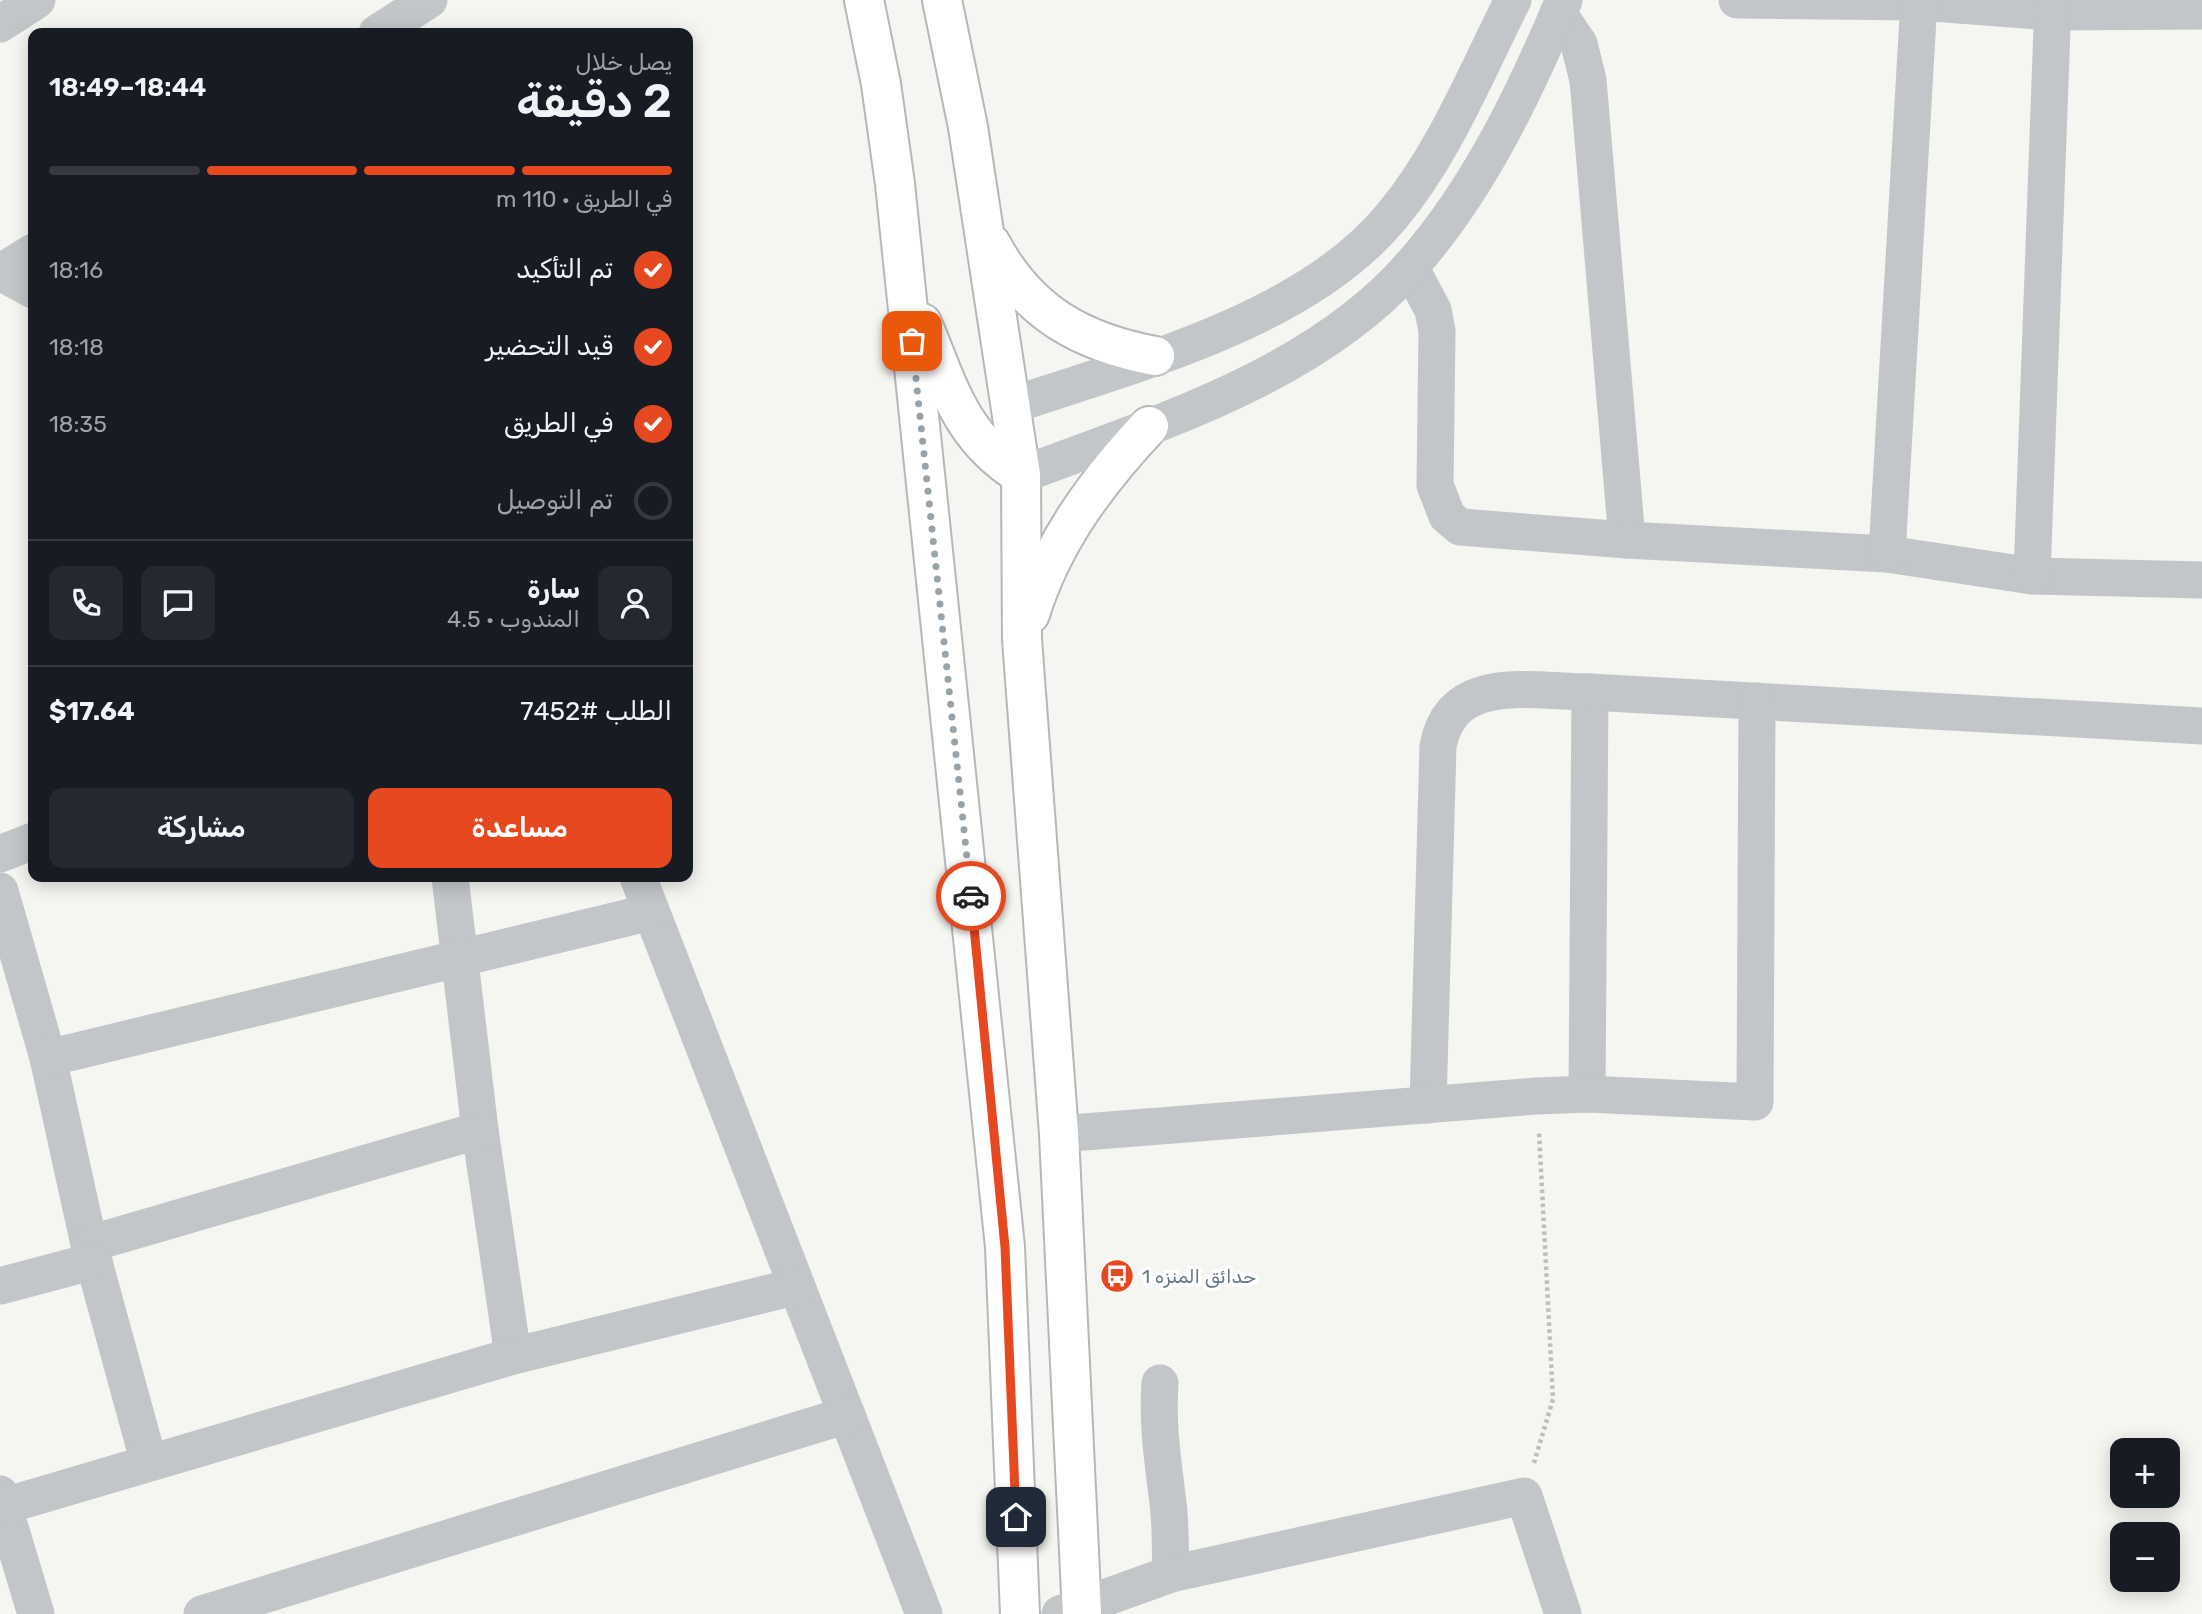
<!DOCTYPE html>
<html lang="ar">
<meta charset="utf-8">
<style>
:root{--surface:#171b24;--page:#242831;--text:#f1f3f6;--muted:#9ea1a6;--line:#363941;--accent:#e64920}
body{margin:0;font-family:Rubik,Vazirmatn,sans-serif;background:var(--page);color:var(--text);direction:rtl;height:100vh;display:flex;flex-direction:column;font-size:26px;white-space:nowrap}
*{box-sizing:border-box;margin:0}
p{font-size:23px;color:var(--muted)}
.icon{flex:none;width:38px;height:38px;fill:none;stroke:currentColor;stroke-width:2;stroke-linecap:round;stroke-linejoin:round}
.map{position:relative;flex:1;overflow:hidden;direction:ltr}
.panel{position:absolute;left:28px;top:28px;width:665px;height:854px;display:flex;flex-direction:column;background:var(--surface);border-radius:14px;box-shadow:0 4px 18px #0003;direction:rtl}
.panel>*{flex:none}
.tools{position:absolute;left:2110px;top:1438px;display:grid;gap:14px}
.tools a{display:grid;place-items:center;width:70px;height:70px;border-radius:14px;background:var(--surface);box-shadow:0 4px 18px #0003;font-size:35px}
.pin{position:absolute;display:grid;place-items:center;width:60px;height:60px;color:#fff;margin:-30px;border-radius:14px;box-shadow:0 4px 10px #0006}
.courier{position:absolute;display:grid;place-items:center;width:70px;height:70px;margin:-35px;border:5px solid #e64920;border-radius:50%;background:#fff;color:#222;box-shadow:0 2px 9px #0007}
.headline em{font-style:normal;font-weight:600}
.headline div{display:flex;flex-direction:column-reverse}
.headline{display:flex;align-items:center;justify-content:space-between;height:119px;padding:0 21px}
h1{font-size:46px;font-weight:600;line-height:52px}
.bar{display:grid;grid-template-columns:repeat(4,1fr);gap:10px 7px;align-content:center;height:84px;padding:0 21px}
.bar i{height:9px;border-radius:5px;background:var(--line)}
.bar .on{background:var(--accent)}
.bar p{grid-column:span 4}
.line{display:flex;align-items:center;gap:18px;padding:0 21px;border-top:2px solid var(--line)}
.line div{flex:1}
.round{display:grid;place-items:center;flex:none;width:74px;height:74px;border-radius:14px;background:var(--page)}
ol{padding:0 21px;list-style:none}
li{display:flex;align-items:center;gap:21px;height:77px}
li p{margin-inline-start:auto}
li .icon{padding:7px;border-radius:50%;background:var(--accent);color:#fff;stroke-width:4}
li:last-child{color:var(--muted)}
li i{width:38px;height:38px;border:4px solid var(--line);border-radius:50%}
.cta{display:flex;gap:14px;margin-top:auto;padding:14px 21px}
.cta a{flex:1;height:80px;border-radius:14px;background:var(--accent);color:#fff;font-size:28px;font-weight:600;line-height:80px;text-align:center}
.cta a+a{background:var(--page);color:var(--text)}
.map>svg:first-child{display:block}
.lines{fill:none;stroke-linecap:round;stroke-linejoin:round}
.highway-casing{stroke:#b5b8bb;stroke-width:42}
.path{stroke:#bcbec0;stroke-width:4.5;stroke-dasharray:3.5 3.5;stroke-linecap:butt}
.minor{stroke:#c2c6c9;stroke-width:37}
.highway{stroke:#fff;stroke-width:38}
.done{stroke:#97a2aa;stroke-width:7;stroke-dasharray:0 12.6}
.route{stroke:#e64920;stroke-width:9}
.labels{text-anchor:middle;stroke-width:7;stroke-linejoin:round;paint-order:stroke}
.poi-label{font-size:19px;fill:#647683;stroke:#fff;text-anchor:start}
</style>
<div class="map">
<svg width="2202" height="1614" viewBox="0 0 2202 1614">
<rect width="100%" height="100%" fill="#f5f5f1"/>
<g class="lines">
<g class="highway-casing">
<g id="highway">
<polyline points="864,0 881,84 895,184 1005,1247 1020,1614"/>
<polyline points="942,0 968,127 1021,475 1022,639 1059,1134 1082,1614"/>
<path d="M991 244C1028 313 1081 342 1155 356"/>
<path d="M922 323C949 386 959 436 1021 475"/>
<path d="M1030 614C1053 540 1097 482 1149 426"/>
</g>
</g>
<polyline class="path" points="1534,1463 1553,1399 1539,1132"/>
<g class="minor">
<polyline points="1737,0 1919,2 2053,12 2202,11"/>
<polyline points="1558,13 1579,44 1588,80 1627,540"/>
<polyline points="0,24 37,0"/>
<polyline points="377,33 429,0"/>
<polyline points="1410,267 1433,310 1437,331 1435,485 1447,516 1460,527 1627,540 1887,554 2032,576 2202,580"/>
<polyline points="0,272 33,290"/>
<polyline points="0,273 33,252"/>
<path d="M1010 406C1134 364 1305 321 1391 217 1444 154 1476 73 1513 0"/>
<path d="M1021 475C1153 425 1315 376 1411 266 1479 189 1524 94 1564 0"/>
<polyline points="1887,554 1919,0"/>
<polyline points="2032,576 2053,0"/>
<polyline points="0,854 33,841"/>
<polyline points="450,877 480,1130 513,1356"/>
<polyline points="638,877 924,1614"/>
<polyline points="0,891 48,1058 89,1244 149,1463"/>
<polyline points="48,1058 651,912"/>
<polyline points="1587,1094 1590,692"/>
<path d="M1428 1105 1438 746C1452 672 1532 692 1590 692L2202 726"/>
<polyline points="1059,1134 1537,1096 1587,1094 1755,1102 1757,701"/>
<polyline points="89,1244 480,1130"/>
<polyline points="0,1286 94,1261"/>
<path d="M1160 1383C1157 1425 1163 1462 1168 1503 1171 1526 1170 1551 1171 1574"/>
<polyline points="0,1494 36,1614"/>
<polyline points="4,1506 513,1356 794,1287"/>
<polyline points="202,1614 847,1415"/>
<polyline points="1060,1614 1171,1574 1524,1496 1563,1614"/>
</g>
<use href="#highway" class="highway"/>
</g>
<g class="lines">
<polyline class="done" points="912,341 971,896"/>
<polyline class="route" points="971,896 1005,1247 1016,1517"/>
</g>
<defs>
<g id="bus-disc" transform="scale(1.75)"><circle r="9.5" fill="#e64920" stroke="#fff"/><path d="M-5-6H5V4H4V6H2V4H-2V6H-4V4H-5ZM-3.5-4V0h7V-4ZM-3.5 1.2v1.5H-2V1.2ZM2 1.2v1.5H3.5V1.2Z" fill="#fff"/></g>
</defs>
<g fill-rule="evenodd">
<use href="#bus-disc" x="1117" y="1276"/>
</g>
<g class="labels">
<g class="poi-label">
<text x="1142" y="1283">حدائق المنزه 1</text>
</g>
</g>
</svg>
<div class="tools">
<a>+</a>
<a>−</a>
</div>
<div class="pin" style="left:912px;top:341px;background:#ea580c"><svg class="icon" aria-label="bag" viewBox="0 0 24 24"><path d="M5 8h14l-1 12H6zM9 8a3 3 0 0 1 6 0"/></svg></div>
<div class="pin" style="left:1016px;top:1517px;background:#1f2937"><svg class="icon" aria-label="home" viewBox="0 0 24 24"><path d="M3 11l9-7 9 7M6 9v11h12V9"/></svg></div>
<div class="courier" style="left:971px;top:896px"><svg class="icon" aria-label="car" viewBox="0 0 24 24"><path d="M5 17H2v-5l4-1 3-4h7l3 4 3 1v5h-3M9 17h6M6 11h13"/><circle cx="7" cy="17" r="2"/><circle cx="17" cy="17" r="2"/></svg></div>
<section class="panel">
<div class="headline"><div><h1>2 دقيقة</h1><p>يصل خلال</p></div><em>18:44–18:49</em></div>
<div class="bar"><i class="on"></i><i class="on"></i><i class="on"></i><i></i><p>في الطريق · 110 m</p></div>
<ol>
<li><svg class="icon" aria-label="check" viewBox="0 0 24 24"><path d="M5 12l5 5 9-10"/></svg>تم التأكيد<p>18:16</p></li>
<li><svg class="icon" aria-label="check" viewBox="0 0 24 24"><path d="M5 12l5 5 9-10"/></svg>قيد التحضير<p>18:18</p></li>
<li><svg class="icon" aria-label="check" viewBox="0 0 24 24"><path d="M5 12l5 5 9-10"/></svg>في الطريق<p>18:35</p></li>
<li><i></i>تم التوصيل</li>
</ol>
<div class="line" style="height:126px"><a class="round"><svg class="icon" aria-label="person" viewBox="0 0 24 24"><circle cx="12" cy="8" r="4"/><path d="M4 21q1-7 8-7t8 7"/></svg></a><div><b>سارة</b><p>المندوب · 4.5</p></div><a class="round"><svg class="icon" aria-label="chat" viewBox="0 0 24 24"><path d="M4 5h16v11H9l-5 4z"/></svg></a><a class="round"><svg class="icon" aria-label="phone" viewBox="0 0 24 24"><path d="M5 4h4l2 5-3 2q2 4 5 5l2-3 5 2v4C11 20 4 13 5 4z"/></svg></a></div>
<div class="line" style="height:91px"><div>الطلب #7452</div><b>$17.64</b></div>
<div class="cta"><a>مساعدة</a><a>مشاركة</a></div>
</section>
</div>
